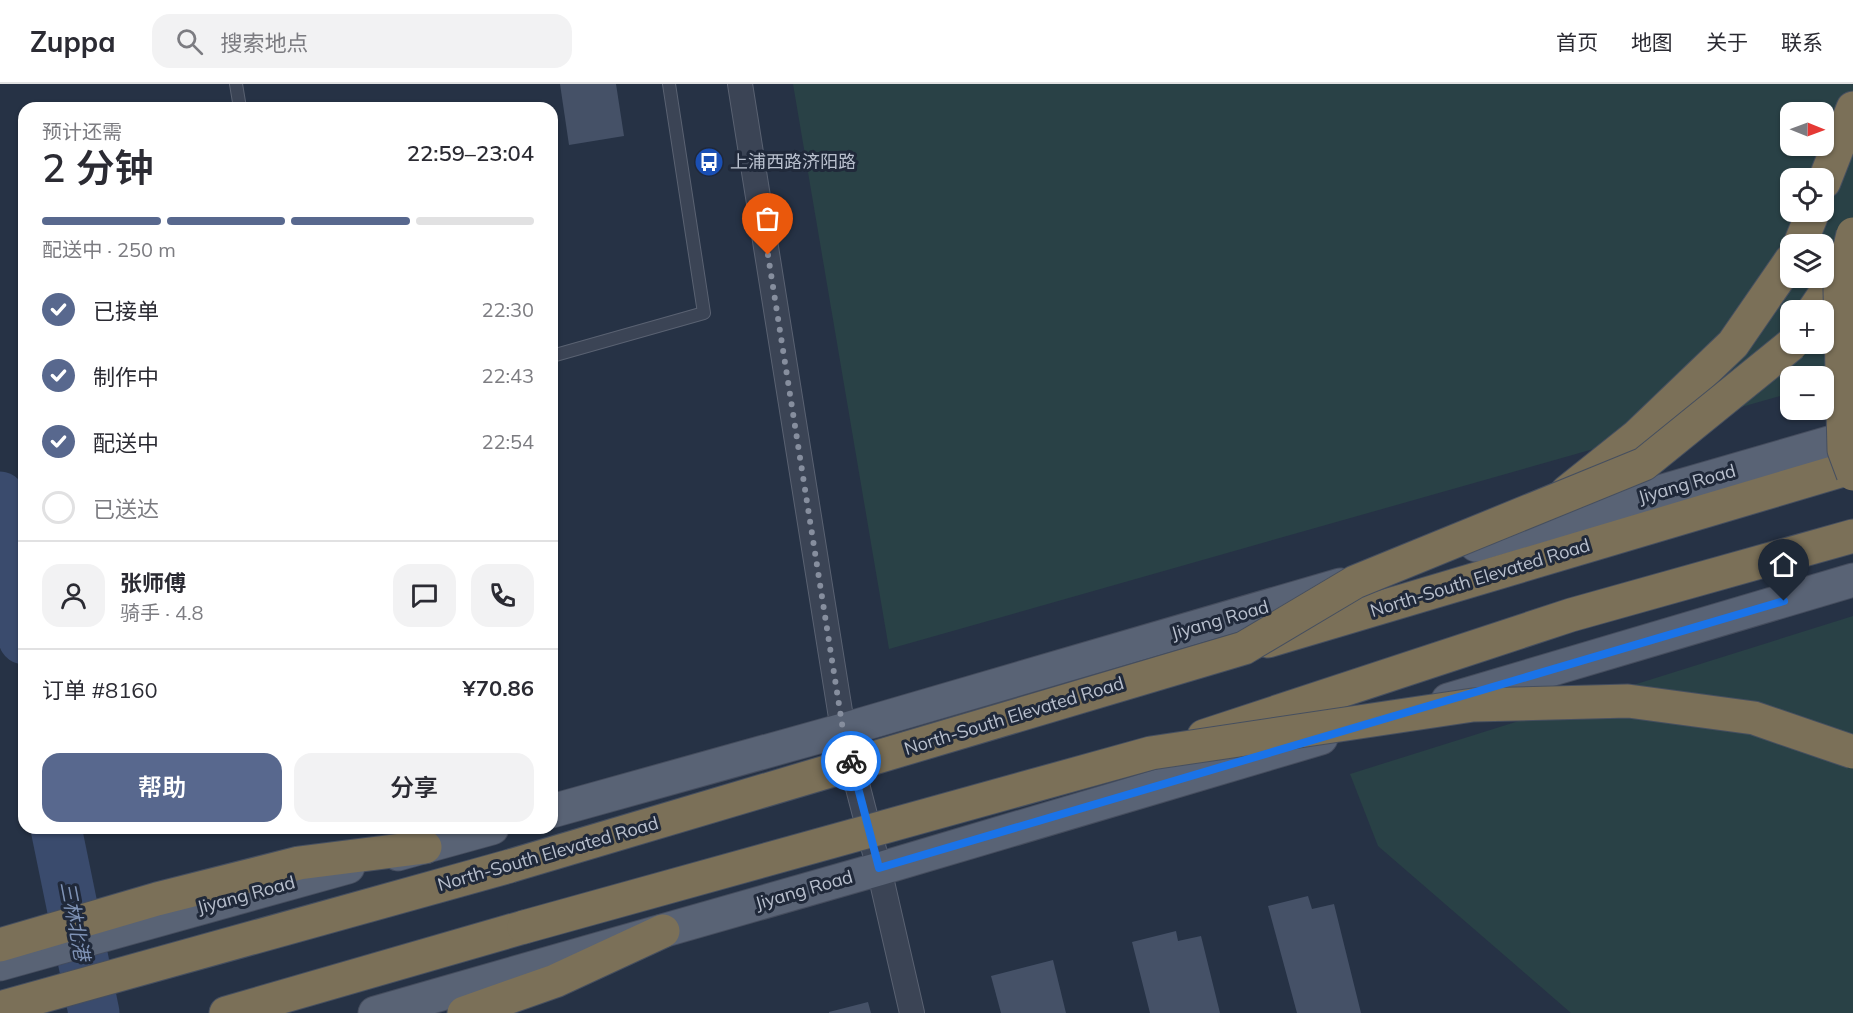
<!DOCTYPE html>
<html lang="zh">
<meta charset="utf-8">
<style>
:root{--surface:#fff;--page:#f2f2f3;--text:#2b2b33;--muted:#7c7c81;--line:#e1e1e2;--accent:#58688e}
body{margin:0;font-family:Mulish,"Noto Sans SC",sans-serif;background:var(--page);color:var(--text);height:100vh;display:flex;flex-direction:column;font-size:22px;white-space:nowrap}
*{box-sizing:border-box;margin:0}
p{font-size:20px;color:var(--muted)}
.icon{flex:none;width:33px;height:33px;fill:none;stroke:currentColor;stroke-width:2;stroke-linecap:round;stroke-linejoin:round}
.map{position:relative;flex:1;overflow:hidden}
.sheet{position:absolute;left:18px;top:18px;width:540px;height:732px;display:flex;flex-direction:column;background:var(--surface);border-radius:18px;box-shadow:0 2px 4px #0004}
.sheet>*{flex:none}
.needle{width:39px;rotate:91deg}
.fabs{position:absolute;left:1780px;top:18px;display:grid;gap:12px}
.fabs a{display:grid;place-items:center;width:54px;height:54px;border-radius:12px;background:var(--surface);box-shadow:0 2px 4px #0004;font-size:30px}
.pin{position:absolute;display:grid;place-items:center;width:51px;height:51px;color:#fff;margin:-62px -26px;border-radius:50% 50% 50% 0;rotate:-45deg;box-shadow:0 0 6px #0007}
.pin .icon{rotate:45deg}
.courier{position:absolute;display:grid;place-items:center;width:60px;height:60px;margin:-30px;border:4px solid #1a73e8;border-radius:50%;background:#fff;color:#222;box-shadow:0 2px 8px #0007}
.overview em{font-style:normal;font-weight:600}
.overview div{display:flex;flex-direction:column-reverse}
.overview{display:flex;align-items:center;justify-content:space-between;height:102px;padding:0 24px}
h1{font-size:39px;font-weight:600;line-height:45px}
.bar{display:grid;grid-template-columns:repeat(4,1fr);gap:9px 6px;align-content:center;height:72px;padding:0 24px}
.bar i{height:8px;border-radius:4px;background:var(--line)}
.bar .active{background:var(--accent)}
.bar p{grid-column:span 4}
.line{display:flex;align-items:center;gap:15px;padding:0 24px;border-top:2px solid var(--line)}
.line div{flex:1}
.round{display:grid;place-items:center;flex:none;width:63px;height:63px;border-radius:18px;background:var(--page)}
ol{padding:0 24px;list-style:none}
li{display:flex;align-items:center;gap:18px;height:66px}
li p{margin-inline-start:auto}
li .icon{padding:6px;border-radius:50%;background:var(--accent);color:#fff;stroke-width:4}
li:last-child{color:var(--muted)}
li i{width:33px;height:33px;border:3px solid var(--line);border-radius:50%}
.button{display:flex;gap:12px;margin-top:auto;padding:12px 24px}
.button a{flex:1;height:69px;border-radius:18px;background:var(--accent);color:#fff;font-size:24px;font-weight:600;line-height:69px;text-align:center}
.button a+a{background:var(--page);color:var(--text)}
header{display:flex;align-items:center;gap:36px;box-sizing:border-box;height:84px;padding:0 30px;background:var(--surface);border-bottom:2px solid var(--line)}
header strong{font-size:28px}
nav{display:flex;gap:33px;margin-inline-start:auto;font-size:21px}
.search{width:420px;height:54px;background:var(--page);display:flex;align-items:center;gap:15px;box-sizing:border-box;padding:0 21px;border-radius:18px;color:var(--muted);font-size:22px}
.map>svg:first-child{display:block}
.green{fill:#294146;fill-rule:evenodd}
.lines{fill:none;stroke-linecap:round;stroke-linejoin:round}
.river{stroke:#3a4b6d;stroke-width:51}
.building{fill:#455167}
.lane-casing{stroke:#5a6272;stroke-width:14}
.street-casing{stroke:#5a6272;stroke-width:26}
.primary-casing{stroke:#454d5e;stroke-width:35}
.highway-casing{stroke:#464f5f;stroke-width:35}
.lane{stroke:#3b4455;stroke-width:12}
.street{stroke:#3b4455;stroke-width:24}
.primary{stroke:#596375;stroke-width:33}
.highway{stroke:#7b7058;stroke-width:33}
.highway-bridge-casing{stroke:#464f5f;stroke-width:35;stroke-linecap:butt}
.highway-bridge{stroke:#7b7058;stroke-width:33}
.done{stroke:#868e9e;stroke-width:6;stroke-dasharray:0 10.8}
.route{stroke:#1a73e8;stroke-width:8}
.labels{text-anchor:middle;stroke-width:6;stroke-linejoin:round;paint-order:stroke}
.poi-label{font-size:18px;fill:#b9c0ce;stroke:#20293a;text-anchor:start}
.street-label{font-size:18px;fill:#b9c0ce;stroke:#20293a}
.water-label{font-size:20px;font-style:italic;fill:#7f93b6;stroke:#20293a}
</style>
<header>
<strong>Zuppa</strong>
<div class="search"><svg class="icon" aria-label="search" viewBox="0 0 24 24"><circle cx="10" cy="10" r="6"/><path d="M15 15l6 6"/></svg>搜索地点</div>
<nav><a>首页</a><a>地图</a><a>关于</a><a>联系</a></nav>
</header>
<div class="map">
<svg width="1853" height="929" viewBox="0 0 1853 929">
<rect width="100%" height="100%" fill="#263245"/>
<g class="green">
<path d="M793 0H1853V292L1824 300V292H1791V309L889 565ZM1791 28H1824V62H1791ZM1791 94H1824V128H1791ZM1791 160H1824V194H1791ZM1791 226H1824V260H1791Z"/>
<polygon points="1853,532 1853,929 1571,929 1378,762 1350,690"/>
</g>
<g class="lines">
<g class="river">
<polyline points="0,413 24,555"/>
<polyline points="56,744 94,929"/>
</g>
</g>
<g class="building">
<polygon points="560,0 616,0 624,52 569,61"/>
<polygon points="1308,812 1312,825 1334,820 1361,929 1297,929 1268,822"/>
<polygon points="1176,847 1178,857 1201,852 1220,929 1150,929 1132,858"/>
<polygon points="1053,876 1066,929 1001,929 991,892"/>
<polygon points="868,918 871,929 829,929 829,928"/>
</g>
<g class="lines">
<g class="lane-casing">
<g id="lane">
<polyline points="236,0 240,24"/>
<polyline points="552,272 704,229 669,0"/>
</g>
</g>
<g class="street-casing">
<polyline id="street" points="740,0 843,646 879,785 912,929"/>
</g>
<g class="primary-casing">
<g id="primary">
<polyline points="1476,461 1853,352"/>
<polyline points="1448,616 1853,496"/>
<polyline points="552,727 843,646 1340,501"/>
<polyline points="398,770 492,744"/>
<polyline points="0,880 348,783"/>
<polyline points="375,929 879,785 1321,654"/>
</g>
</g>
<g class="highway-casing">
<g id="highway">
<polyline points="1824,98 1853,24"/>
<polyline points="1800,160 1813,128"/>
<polyline points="1814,226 1849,174"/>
<polyline points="1567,408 1637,352 1733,260 1791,176"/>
<polyline points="1268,557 1853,383"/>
<polyline points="1204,652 1571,531 1853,452"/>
<polyline points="0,861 157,815 299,779 425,763"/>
<polyline points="0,924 510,782"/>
<polyline points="226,929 524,843"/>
<polyline points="464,929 555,897 663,847"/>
</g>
</g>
<use href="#lane" class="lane"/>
<use href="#street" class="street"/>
<use href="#primary" class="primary"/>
<use href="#highway" class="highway"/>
<g class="highway-bridge-casing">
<g id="highway-bridge">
<polyline points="1853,150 1840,206 1844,366 1853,390"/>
<polyline points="510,782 1244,564 1355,498 1644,380 1792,260"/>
<polyline points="524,843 1151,669 1473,621 1628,617 1754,634 1853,668"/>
</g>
</g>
<use href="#highway-bridge" class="highway-bridge"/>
</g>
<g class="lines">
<polyline class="done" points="768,171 843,646 851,677"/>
<polyline class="route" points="851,677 879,784 1784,517"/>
</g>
<defs>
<g id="bus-disc" transform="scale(1.5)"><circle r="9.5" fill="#1a4fb4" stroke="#20293a"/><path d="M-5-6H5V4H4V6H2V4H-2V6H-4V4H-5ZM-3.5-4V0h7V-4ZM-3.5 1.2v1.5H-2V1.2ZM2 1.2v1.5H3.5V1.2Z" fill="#fff"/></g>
</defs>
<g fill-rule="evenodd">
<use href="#bus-disc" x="709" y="78"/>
</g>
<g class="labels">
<g class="poi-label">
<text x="730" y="84">上浦西路济阳路</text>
</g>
<g class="street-label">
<text transform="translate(1687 400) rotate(-16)" y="6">Jiyang Road</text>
<text transform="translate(1480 494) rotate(-17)" y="6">North-South Elevated Road</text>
<text transform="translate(1220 536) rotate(-16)" y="6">Jiyang Road</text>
<text transform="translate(1014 632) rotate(-17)" y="6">North-South Elevated Road</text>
<text transform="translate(548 770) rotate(-16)" y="6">North-South Elevated Road</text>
<text transform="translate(804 806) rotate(-16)" y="6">Jiyang Road</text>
<text transform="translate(246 811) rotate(-15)" y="6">Jiyang Road</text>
</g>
<g class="water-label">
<text transform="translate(75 837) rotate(79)" y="7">三林北港</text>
</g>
</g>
</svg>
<div class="fabs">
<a><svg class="needle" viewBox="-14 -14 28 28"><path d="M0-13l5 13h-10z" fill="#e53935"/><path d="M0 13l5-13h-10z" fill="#7c7c81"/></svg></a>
<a><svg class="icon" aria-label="locate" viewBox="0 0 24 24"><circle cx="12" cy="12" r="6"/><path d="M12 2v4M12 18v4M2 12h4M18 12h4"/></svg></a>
<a><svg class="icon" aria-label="layers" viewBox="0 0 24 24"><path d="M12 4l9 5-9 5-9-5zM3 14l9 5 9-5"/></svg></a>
<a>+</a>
<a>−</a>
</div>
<div class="pin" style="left:768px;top:171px;background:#ea580c"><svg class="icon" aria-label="bag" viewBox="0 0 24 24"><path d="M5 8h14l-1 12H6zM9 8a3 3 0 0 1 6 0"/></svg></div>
<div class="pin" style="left:1784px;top:517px;background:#1f2937"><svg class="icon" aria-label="home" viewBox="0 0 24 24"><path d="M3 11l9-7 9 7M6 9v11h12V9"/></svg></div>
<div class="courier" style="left:851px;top:677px"><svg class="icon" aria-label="bike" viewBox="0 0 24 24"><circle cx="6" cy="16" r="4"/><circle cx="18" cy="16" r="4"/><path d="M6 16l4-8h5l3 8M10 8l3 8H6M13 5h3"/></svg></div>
<section class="sheet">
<div class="overview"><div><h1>2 分钟</h1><p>预计还需</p></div><em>22:59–23:04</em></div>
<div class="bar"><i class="active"></i><i class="active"></i><i class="active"></i><i></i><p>配送中 · 250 m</p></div>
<ol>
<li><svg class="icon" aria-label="check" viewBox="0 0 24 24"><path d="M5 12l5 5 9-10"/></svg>已接单<p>22:30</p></li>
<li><svg class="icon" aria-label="check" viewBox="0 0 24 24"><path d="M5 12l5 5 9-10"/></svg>制作中<p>22:43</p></li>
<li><svg class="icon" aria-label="check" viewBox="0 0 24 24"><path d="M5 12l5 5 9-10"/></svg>配送中<p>22:54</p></li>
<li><i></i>已送达</li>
</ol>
<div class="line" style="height:108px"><a class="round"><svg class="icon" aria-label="person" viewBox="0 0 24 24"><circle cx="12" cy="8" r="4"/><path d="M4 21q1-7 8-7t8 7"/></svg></a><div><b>张师傅</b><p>骑手 · 4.8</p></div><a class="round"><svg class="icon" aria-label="chat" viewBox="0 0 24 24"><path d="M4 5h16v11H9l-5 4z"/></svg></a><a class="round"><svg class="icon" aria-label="phone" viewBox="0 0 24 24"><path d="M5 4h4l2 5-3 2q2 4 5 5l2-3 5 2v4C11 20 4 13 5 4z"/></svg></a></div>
<div class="line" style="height:78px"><div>订单 #8160</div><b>¥70.86</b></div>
<div class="button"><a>帮助</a><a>分享</a></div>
</section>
</div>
